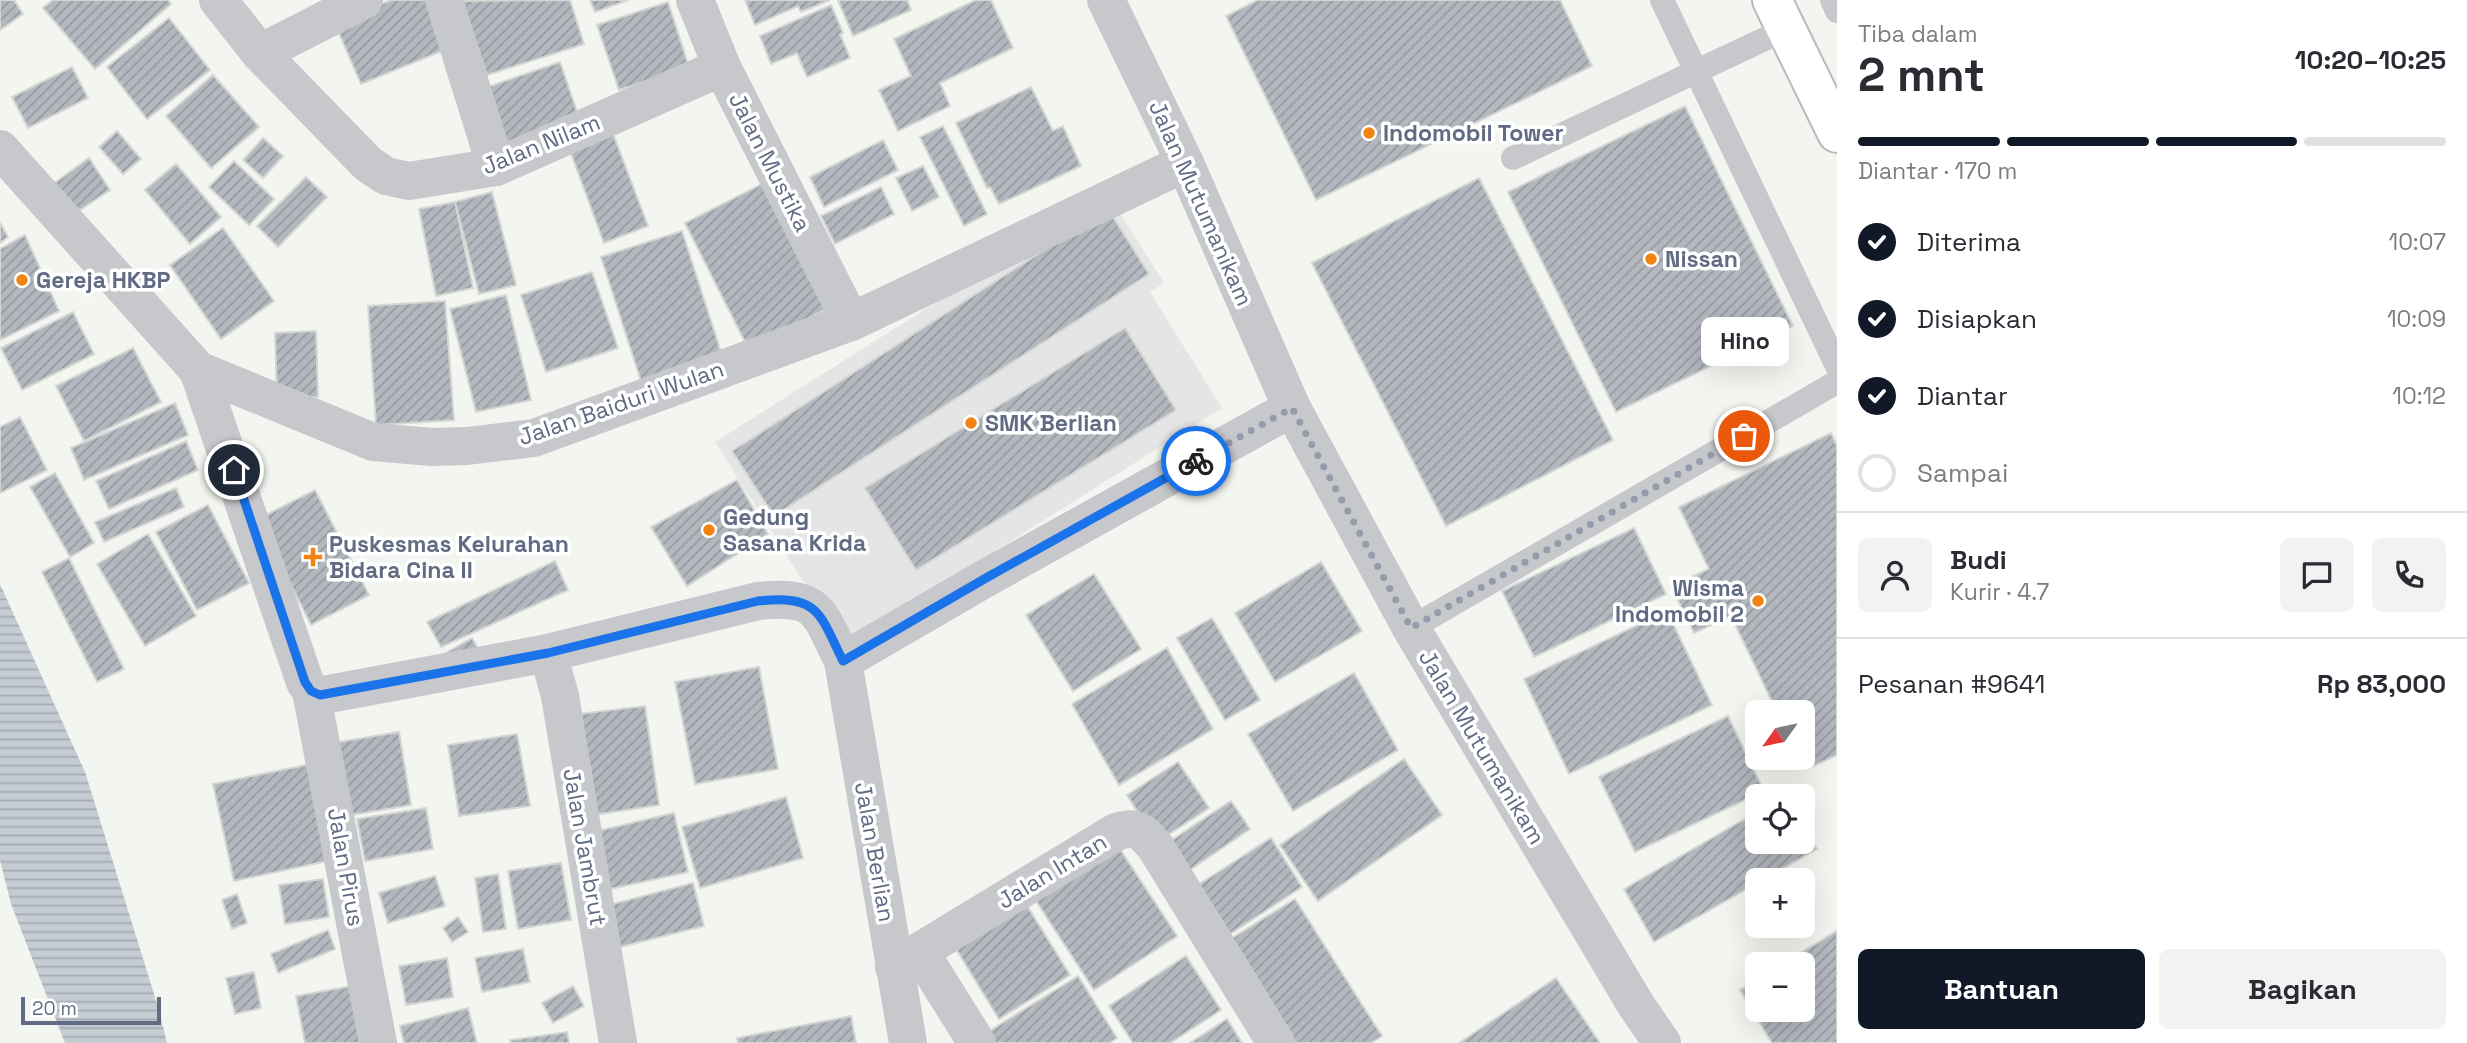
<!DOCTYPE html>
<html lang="id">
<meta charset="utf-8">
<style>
:root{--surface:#fff;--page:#f2f2f3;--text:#2b2b33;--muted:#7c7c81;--line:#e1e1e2;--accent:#111827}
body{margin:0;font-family:"Space Grotesk",sans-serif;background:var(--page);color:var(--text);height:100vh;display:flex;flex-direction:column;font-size:26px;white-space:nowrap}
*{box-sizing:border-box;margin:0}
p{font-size:23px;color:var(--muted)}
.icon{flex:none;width:38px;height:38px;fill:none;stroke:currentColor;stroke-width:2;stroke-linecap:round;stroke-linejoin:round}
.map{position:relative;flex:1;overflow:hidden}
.details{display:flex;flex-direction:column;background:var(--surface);width:630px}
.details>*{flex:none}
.needle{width:46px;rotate:237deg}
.controls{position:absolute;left:1745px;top:700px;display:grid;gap:14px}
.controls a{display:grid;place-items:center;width:70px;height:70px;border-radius:10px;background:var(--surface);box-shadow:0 7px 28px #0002;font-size:35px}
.scale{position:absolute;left:21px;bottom:18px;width:140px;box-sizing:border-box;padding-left:7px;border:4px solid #616b84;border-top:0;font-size:19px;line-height:24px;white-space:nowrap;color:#616b84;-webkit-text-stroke:5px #fff;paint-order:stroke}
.pin{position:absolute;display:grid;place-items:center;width:60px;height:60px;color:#fff;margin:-30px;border:4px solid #fff;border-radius:50%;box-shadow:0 2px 7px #0007}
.courier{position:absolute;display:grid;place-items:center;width:70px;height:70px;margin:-35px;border:5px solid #1a73e8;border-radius:50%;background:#fff;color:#222;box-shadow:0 2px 9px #0007}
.bubble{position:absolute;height:49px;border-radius:10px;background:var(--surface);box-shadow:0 7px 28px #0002;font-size:23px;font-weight:700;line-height:49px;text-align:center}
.summary em{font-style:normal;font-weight:700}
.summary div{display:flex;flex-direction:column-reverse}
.summary{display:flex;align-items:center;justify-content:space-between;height:119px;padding:0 21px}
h1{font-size:46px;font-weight:700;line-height:52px}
.bar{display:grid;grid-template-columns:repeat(4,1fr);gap:10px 7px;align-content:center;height:84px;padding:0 21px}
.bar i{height:9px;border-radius:5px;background:var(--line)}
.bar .on{background:var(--accent)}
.bar p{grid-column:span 4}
.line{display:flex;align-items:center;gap:18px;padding:0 21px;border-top:2px solid var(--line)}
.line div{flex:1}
.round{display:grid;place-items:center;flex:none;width:74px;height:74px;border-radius:10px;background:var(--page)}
ol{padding:0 21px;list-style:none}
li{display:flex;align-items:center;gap:21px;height:77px}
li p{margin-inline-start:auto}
li .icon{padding:7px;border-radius:50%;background:var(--accent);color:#fff;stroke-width:4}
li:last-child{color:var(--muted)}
li i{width:38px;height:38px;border:4px solid var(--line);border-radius:50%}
.cta{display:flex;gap:14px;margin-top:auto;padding:14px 21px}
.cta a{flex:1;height:80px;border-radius:10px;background:var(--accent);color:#fff;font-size:28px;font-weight:700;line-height:80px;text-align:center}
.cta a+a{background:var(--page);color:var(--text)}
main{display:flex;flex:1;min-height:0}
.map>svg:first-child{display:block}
.built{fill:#e4e5e4}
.water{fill:url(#water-rules)}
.building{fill:url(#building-hatch);stroke:#d5d6d3;stroke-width:2}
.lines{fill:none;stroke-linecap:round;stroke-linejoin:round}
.trunk-casing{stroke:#b8b9bd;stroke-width:42}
.service{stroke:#c6c8cc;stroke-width:24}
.minor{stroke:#c6c8cc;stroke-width:38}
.trunk{stroke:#fff;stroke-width:38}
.done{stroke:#949baa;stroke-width:7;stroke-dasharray:0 12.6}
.route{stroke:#1a73e8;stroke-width:9}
.poi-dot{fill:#f28313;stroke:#fff;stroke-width:2.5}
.labels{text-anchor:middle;stroke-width:7;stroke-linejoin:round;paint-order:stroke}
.poi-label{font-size:23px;font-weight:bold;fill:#616b84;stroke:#fff;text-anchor:start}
.street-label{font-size:23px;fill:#616b84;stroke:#fff}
</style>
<main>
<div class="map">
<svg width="1837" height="1043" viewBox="0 0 1837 1043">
<defs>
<pattern id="water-rules" width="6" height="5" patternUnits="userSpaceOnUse" patternTransform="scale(1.75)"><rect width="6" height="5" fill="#c6ccd4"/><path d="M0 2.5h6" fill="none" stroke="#a4aab2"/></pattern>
<pattern id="building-hatch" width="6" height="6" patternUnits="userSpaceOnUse" patternTransform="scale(1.75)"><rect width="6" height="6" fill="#b3b7be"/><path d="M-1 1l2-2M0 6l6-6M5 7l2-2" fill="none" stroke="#9599a0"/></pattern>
</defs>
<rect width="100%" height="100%" fill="#f3f5f0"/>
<polygon class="built" points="1108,194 1164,283 1150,292 1222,408 844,646 715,442"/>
<polygon class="water" points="0,584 85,772 159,1010 167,1043 65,1043 11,904 0,860"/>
<g class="building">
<polygon points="0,0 14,0 23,14 0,30"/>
<polygon points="53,0 168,0 171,4 95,69 43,8"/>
<polygon points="391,0 427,0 447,49 361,84 335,24"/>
<polygon points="570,0 584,44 487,75 462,1"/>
<polygon points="590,0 628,0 595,12"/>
<polygon points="745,0 830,0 801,12 798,6 755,25"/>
<polygon points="838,0 907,0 911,10 853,36"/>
<polygon points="976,0 991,0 1013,48 940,83 950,106 898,131 879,90 911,76 894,39"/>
<polygon points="1258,0 1560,0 1592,66 1316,200 1226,16"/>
<polygon points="668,2 689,67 619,90 597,25"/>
<polygon points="831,5 843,33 840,34 850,58 807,77 797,53 771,64 760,36"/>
<polygon points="169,18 210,70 147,119 107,67"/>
<polygon points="560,62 582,126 501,153 479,90"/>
<polygon points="72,67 88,98 28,128 12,97"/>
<polygon points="213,75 259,127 211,168 166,116"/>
<polygon points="1031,87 1053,131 1063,126 1081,166 999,204 990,187 987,188 956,123"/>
<polygon points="1685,106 1793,326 1616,412 1508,192"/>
<polygon points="943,126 987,214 964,226 920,137"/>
<polygon points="117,131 141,159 123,174 99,147"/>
<polygon points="612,131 648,226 604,243 569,148"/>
<polygon points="263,138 283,156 263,178 243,160"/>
<polygon points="883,140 898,170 824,207 810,177"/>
<polygon points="89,158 110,190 74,214 53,184"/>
<polygon points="234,161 274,199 249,225 209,187"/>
<polygon points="176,164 221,217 190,244 145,190"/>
<polygon points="923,166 939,197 912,211 896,178"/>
<polygon points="306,177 327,197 278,247 257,226"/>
<polygon points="1479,178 1613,440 1446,526 1312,263"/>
<polygon points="764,183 827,309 748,348 685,223"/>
<polygon points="881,187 894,214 835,244 821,216"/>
<polygon points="492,192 516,285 479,294 455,202"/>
<polygon points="455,202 473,288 436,296 419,209"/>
<polygon points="1108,209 1149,274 774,516 732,451"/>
<polygon points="0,223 8,237 0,243"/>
<polygon points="223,228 274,301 221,339 170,265"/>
<polygon points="682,231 722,355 641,381 601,257"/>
<polygon points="25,235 59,311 0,340 0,249"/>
<polygon points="592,272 618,348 546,372 521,295"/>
<polygon points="506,295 531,400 476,412 450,309"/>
<polygon points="445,301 454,420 376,425 368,306"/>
<polygon points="73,312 94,354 22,390 1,348"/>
<polygon points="1125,328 1176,410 916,570 865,488"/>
<polygon points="316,331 318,397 277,399 275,333"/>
<polygon points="133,348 161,402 84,441 56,386"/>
<polygon points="175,403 188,435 84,480 71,448"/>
<polygon points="20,417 47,470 0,493 0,427"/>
<polygon points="1831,433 1837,446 1837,755 1805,770 1799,758 1802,758 1802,712 1777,712 1731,616 1694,633 1671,586 1709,569 1679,507"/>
<polygon points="186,441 198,470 109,509 96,481"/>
<polygon points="55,473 94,543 70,557 30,487"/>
<polygon points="737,480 768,534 687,586 651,527"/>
<polygon points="176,488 184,507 104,542 95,522"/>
<polygon points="315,490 369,595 311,625 258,519"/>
<polygon points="208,505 249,583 197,610 156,532"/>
<polygon points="1634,528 1666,594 1534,657 1502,591"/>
<polygon points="148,534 196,616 145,646 97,564"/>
<polygon points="69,558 124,669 97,682 42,572"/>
<polygon points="555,561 568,590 441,647 427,622"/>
<polygon points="1321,562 1362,631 1275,682 1235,613"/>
<polygon points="1094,574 1141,649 1073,691 1026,615"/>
<polygon points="1667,611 1712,705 1569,774 1524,679"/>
<polygon points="1212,618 1260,700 1225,720 1177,638"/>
<polygon points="472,638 479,650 442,655"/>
<polygon points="1167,648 1213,729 1119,785 1072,704"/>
<polygon points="759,667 778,769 695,784 675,682"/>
<polygon points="1354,673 1398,750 1293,811 1248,734"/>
<polygon points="645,706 659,805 593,815 578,714"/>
<polygon points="1728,716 1764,791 1635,852 1599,777"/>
<polygon points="399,732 411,805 345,816 333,743"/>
<polygon points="517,734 530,806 459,816 448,745"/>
<polygon points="1404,759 1442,815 1318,901 1280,845"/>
<polygon points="1178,762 1209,808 1157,842 1127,795"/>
<polygon points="316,763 337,859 234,881 213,784"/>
<polygon points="786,797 803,858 700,888 682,827"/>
<polygon points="1231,801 1250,829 1181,876 1161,847"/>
<polygon points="426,808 433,849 365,861 357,819"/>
<polygon points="1757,812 1757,842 1802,842 1802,824 1817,849 1762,880 1757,880 1757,883 1654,942 1624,889"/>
<polygon points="674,813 688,872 606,890 593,832"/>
<polygon points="1271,838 1302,887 1230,934 1198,885"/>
<polygon points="1114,840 1177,936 1094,990 1031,893"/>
<polygon points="561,863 571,920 518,929 508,871"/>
<polygon points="498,874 506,929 483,932 475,878"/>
<polygon points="435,876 445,906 388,923 379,893"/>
<polygon points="323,879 329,917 285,924 279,885"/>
<polygon points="693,883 704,926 620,947 609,905"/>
<polygon points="237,894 247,923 232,929 222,900"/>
<polygon points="1021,896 1070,975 999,1019 950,939"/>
<polygon points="1295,899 1382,1036 1371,1043 1286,1043 1224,943"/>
<polygon points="458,917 468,932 452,942 443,928"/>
<polygon points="328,930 335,949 278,973 271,954"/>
<polygon points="1837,931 1837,1043 1772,1043 1740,990 1757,980 1757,1010 1802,1010 1802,964 1782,964"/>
<polygon points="523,949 530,982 482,992 475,958"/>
<polygon points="1186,956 1221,1010 1170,1043 1133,1043 1109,1006"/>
<polygon points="447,958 453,997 406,1005 399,966"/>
<polygon points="254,972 261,1008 235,1014 226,978"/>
<polygon points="1078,976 1117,1038 1109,1043 989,1043 983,1035"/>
<polygon points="1556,978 1600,1043 1459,1043"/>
<polygon points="358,985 369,1043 305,1043 296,996"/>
<polygon points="573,986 584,1006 553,1023 542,1003"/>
<polygon points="468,1008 477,1043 404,1043 400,1026"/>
<polygon points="851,1016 856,1043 738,1043 737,1038"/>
<polygon points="1227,1019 1242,1043 1190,1043"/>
<polygon points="567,1032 569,1043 511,1043 510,1040"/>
</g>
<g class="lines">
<g class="trunk-casing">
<polyline id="trunk" points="1772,0 1837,133"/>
</g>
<g class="service">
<polyline points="1662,0 1837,366"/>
<polyline points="1832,0 1837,11"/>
<polyline points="1513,158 1786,29"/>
<polyline points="1411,628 1837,382"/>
</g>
<g class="minor">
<polyline points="218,0 260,53 368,164 386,176 409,181 496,167 722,67"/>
<polyline points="444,0 496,167"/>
<polyline points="695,0 722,67 851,322"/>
<polyline points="1106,0 1185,163 1292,408 1411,628 1636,1005 1662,1043"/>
<polyline points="260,53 364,0"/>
<polyline points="0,149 198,370 373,442 432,447 467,446 534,438 851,322 1185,163"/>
<polyline points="198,370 305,682 311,691 378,1043"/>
<polyline points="548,653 560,696 618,1043"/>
<polyline points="843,661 986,578 1292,408"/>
<path d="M311 691 320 695 329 694 548 653 758 601C820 595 818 611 843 661L908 1043"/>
<polyline points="920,952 977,1043"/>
<path d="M894 967 1116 832C1138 825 1141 831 1155 846L1276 1043"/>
</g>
<use href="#trunk" class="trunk"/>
</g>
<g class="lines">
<polyline class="done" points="1196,461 1292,408 1411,628 1744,436"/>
<path class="route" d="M234 470 305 682 311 691 320 695 548 653 758 601C819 595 819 612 843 661L986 578 1196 461"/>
</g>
<g class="poi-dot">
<circle cx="1369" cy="133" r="7"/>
<circle cx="1651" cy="259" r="7"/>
<circle cx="22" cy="280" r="7"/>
<circle cx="971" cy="423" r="7"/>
<circle cx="709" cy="530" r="7"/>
<path d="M309.5 546.5h7v7h7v7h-7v7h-7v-7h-7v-7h7z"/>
<circle cx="1758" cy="601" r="7"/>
</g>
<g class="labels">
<g class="poi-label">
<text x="1383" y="141">Indomobil Tower</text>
<text x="1665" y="267">Nissan</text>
<text x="36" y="288">Gereja HKBP</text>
<text x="985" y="431">SMK Berlian</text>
<text x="723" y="525">Gedung<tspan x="723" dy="26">Sasana Krida</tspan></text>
<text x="329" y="552">Puskesmas Kelurahan<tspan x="329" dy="26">Bidara Cina II</tspan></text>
<text x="1744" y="596" text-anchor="end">Wisma<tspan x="1744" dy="26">Indomobil 2</tspan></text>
</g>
<g class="street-label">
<text transform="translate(541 144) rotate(-22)" y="8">Jalan Nilam</text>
<text transform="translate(770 162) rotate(63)" y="8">Jalan Mustika</text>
<text transform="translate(1201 203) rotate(66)" y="8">Jalan Mutumanikam</text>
<text transform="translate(621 403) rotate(-19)" y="8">Jalan Baiduri Wulan</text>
<text transform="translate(1482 747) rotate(59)" y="8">Jalan Mutumanikam</text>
<text transform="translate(585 847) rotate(80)" y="8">Jalan Jambrut</text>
<text transform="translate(875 852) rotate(80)" y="8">Jalan Berlian</text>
<text transform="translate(346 867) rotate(80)" y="8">Jalan Pirus</text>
<text transform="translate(1052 871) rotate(-31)" y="8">Jalan Intan</text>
</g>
</g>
</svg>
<div class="controls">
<a><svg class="needle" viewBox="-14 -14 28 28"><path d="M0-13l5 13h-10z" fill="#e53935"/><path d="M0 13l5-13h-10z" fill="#7c7c81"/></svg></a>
<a><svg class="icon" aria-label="locate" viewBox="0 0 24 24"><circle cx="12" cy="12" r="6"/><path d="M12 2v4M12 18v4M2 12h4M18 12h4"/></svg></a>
<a>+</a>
<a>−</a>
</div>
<div class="scale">20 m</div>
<div class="pin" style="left:1744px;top:436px;background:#ea580c"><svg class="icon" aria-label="bag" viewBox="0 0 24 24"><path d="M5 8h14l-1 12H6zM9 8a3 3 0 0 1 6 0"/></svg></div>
<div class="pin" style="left:234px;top:470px;background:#1f2937"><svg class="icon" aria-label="home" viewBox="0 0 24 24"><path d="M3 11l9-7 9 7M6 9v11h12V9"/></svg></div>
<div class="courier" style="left:1196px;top:461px"><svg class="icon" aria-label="bike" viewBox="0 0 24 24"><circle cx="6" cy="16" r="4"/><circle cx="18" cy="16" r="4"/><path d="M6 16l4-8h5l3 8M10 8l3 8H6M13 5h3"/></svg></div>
<div class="bubble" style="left:1701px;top:317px;width:88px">Hino</div>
</div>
<section class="details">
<div class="summary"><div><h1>2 mnt</h1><p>Tiba dalam</p></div><em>10:20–10:25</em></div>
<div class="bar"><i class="on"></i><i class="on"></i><i class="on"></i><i></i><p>Diantar · 170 m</p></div>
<ol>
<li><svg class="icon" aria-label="check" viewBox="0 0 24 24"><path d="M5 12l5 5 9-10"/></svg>Diterima<p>10:07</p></li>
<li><svg class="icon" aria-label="check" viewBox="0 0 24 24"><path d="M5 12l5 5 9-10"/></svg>Disiapkan<p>10:09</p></li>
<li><svg class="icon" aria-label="check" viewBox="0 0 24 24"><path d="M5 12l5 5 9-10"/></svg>Diantar<p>10:12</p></li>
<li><i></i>Sampai</li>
</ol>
<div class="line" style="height:126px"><a class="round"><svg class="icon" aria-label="person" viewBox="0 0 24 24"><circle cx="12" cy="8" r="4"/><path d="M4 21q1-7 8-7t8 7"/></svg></a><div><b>Budi</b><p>Kurir · 4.7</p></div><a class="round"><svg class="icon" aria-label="chat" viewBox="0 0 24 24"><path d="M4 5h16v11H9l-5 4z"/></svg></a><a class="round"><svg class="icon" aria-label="phone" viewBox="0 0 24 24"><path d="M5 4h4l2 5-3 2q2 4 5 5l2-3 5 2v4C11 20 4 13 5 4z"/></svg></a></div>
<div class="line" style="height:91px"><div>Pesanan #9641</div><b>Rp 83,000</b></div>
<div class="cta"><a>Bantuan</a><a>Bagikan</a></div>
</section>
</main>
